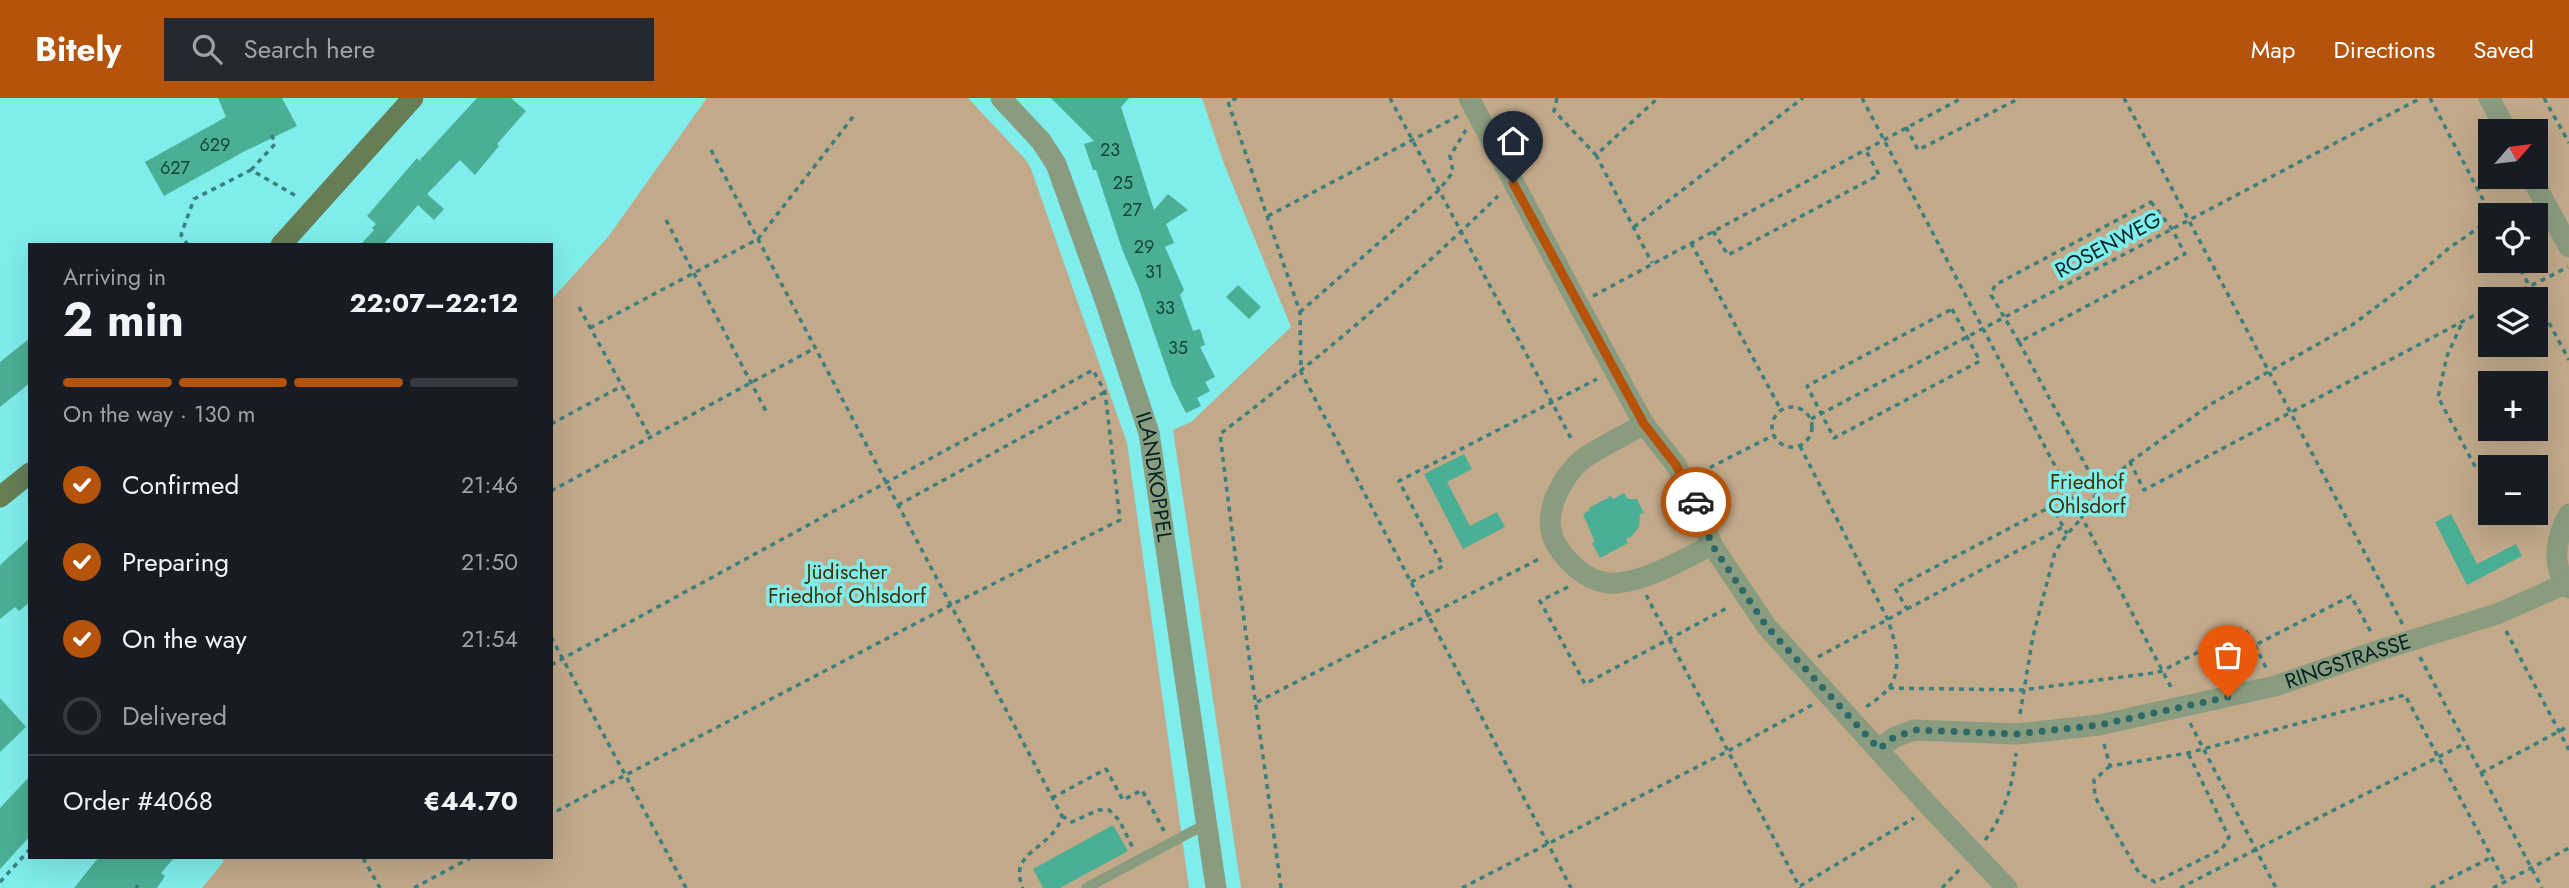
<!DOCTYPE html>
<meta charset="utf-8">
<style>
:root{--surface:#171b24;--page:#242831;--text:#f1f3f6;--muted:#9ea1a6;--line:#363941;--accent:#b45309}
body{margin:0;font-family:Jost,sans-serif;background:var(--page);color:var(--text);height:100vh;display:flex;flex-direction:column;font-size:26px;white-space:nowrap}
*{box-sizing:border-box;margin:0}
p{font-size:23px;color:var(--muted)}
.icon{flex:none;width:38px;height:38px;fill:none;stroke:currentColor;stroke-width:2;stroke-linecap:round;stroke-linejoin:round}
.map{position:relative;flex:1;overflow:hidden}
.side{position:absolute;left:28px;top:145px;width:525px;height:616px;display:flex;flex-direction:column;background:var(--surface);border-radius:0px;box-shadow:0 7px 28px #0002}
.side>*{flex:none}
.needle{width:46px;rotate:62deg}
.tools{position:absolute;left:2478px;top:21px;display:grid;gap:14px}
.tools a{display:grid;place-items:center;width:70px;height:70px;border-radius:0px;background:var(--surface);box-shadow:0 7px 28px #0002;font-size:35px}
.pin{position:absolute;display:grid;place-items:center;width:60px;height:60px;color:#fff;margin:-72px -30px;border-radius:50% 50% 50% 0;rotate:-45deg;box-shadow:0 0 7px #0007}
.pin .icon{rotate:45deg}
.courier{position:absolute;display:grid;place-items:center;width:70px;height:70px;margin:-35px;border:5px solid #b45309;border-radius:50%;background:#fff;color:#222;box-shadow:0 2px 9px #0007}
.summary em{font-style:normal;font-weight:700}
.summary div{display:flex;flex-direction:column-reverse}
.summary{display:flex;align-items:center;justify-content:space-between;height:119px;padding:0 35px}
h1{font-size:46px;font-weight:700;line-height:52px}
.bar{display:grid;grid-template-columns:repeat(4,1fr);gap:10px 7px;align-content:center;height:84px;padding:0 35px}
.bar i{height:9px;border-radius:5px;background:var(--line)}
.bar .on{background:var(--accent)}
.bar p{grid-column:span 4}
.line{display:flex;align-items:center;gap:18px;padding:0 35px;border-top:2px solid var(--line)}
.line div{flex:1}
ol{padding:0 35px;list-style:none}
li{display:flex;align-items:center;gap:21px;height:77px}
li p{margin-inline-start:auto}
li .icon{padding:7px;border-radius:50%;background:var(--accent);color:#fff;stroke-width:4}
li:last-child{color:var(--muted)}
li i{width:38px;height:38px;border:4px solid var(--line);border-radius:50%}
header{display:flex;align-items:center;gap:42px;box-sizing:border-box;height:98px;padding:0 35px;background:var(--accent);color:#fff}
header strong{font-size:33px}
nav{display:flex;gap:38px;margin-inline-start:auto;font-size:24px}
.search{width:490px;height:63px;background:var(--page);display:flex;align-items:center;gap:18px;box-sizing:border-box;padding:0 24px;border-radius:0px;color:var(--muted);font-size:26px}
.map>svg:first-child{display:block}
.green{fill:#c1a98a;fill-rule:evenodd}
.building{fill:#4baf95}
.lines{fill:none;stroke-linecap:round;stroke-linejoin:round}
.path{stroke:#3b807f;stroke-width:3.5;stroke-dasharray:5 5;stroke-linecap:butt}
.lane{stroke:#8a9c7f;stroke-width:10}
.street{stroke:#8a9c7f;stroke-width:21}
.secondary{stroke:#657e55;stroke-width:21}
.done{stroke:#2c6968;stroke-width:7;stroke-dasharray:0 12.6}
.route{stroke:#b45309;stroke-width:9}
.labels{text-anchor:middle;stroke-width:7;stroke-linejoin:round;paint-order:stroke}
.number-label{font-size:18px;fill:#13453f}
.street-label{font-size:21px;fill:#022;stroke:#7fedeb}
.park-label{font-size:21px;fill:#482d00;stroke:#7fedeb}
</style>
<header>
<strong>Bitely</strong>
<div class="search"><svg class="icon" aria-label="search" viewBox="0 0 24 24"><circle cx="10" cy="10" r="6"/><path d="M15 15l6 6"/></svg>Search here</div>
<nav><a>Map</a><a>Directions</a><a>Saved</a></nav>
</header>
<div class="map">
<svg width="2569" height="790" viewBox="0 0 2569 790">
<rect width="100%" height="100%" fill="#7fedeb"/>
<g class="green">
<polygon points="707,0 968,0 1026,62 1031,71 1127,345 1189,790 202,790 224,763 220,760 551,760 551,202 608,139"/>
<path d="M1202 0H2569V790H1241L1173 332 1191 324 1291 229 1224 66ZM2490 33H2536V79H2490ZM2490 117H2536V163H2490ZM2490 201H2536V247H2490ZM2490 285H2536V331H2490ZM2490 369H2536V415H2490Z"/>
</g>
<g class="building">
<polygon points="218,0 282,0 297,28 245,53 164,98 145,64 226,19"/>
<polygon points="477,0 511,0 526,13 497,46 499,48 475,77 460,62 427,96 444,111 434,122 418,107 383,147 360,147 374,132 372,130 376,126 367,118 417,60 419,63"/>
<polygon points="1051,0 1129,0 1121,9 1154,112 1168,96 1188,112 1166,126 1174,145 1165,149 1184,192 1180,197 1193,233 1200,231 1205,247 1200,249 1215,279 1205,284 1210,293 1197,300 1201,308 1186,315 1172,287 1139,191 1122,151 1096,72 1093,72 1084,46 1094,43"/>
<polygon points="1238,187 1261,209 1249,221 1226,199"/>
<polygon points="30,240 30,285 0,309 0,264"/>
<polygon points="1464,356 1472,371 1447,384 1470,428 1497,414 1505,429 1463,451 1424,376"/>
<polygon points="1624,395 1628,401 1637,401 1644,415 1640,416 1639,429 1632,438 1626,441 1628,445 1600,460 1592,445 1595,444 1583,416 1590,412 1589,410 1611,398 1613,401"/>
<polygon points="2451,416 2477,466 2516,446 2522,458 2467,487 2435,424"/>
<polygon points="30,440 30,504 19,513 15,509 0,521 0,467"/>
<polygon points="0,600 26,629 0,654"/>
<polygon points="30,678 30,738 0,771 0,710"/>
<polygon points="1113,727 1128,753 1060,790 1043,790 1033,771"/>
<polygon points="98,760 174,760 161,775 165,778 157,790 74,790"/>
</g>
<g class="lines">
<g class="path">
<polyline points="1237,0 1228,4 1300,214 1301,274 1571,790"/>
<polyline points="1390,0 1573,344"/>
<polyline points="1557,0 1554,13 1596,57 1658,0"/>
<polyline points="1862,0 2173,593"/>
<polyline points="2124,0 2403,527"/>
<polyline points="2430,0 2491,117"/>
<polyline points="2544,0 2569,45"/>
<polyline points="1906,29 1918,52 2020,0"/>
<path d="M711 52 1062 718C1054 751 1006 753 1023 790"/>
<polyline points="1596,57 1652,165"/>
<polyline points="251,72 275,46 270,32"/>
<polygon points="2151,104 2172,131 2185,156 2019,244 1991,197 1995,187"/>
<polyline points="1268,118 1458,18"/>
<polyline points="666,122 768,317"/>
<polyline points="1634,129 1803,0"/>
<polyline points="1713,133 1728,157 1879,77 1865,51"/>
<polyline points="1691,145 1781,312"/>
<polyline points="188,147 181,137 194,101 251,72 298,99"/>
<polyline points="2516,163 2569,262"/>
<polyline points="1593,198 1962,0"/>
<polyline points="2505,201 2568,169"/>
<polyline points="579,209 650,339"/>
<polygon points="1952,211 1980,263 1834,340 1807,288"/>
<polyline points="1300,214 1439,92 1453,74 1450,58 1466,32"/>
<polyline points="2461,227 2447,258 2438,299 2477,372"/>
<polyline points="590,230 758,141 856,15"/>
<polyline points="2019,244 2099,392"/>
<circle cx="1792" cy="329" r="20"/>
<polyline points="1811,321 2421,0"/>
<polyline points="551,326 622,288"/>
<path d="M1800 348 1887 520C1895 542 1904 571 1888 591 1882 598 1873 604 1866 609"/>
<polyline points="2130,364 2211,306 2352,227 2411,183 2449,150 2490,122"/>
<polyline points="1701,374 1774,337"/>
<polyline points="551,393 815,250"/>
<polyline points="898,407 1105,294"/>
<polyline points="2079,413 2130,364 2144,392 2490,209"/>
<polyline points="1411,484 1443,468 1399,383 1597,281"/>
<polyline points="1568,489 1540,503 1585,586 1729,509"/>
<polyline points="1646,497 1800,790"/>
<polyline points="1907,511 2063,429"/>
<polyline points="2506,533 2569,652"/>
<polyline points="551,539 686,790"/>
<polyline points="2255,547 2266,570"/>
<polyline points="1818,559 1907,511 1895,490 2052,408 2067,436"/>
<polyline points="2420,559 2542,790"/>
<polyline points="551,567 1093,272 1105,294 1120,422 951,507 551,716"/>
<polyline points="1889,590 2022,592 2153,575 2162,573 2244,530 2255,547 2351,498 2372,536"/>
<polyline points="1257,604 1541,460"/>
<polyline points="2020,616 2033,538 2055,454 2067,436 2082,420"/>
<polyline points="2190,625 2276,790"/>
<polyline points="2104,646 2110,668 2188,655 2405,597 2505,784"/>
<polyline points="2110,668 2094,682 2095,699 2139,775 2155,784 2222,751 2229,739 2188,655"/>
<polyline points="2481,675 2569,628"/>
<polyline points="1052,700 1106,671 1123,702 1142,692 1164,733"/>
<polyline points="1062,718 1072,724 1098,712 1109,712 1119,722 1133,750"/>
<path d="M1985 742C2005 716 2013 686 2016 655"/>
<polyline points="363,760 380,790"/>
<polyline points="0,784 30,751"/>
<polyline points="1800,788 1914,720"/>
<polyline points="136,790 138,787"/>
<polyline points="414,790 470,760"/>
<path d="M1281 790C1261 639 1238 488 1220 336 1317 262 1411 183 1498 98"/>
<polyline points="1462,790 1728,653 1812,607"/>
<polyline points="1942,790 1962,769"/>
<polyline points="2180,790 2464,646"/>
<polyline points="2431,790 2492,759"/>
<polyline points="2493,790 2569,750"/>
</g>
<polyline class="lane" points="1086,790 1206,726"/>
<g class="street">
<path id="s1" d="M1001 0 1041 43 1056 66 1106 205 1149 335 1216 790"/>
<polyline points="1469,0 1578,206 1644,326 1676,367 1697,407 1712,447 1767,529 1930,709 2007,790"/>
<polyline points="2489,0 2507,33"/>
<polyline points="2531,79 2569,149"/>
<path d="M1644 326C1624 338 1601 348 1583 361 1565 375 1546 409 1551 432 1553 445 1561 455 1570 464 1582 477 1600 487 1617 485 1650 482 1683 461 1712 447"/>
<path d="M2569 416C2556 438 2550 469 2569 490"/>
<path id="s2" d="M1879 651 1893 640 1914 632 2017 636 2099 627 2275 588 2380 552 2497 516 2565 486"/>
</g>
<g class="secondary">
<polyline points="281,147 413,0"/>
<polyline points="0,399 30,375"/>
</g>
</g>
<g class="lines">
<polyline class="done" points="1696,404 1712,447 1767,529 1879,651 1893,640 1914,632 2017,636 2099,627 2228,599"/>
<polyline class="route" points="1513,85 1644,326 1676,367 1696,404"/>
</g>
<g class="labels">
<g class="number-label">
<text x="215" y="53">629</text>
<text x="1110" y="58">23</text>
<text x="175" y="76">627</text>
<text x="1123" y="91">25</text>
<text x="1132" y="118">27</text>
<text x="1144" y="155">29</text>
<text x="1154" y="180">31</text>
<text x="1165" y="216">33</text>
<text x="1178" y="256">35</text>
</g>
<g class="street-label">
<text transform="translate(2108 147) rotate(-28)" y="7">ROSENWEG</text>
<text dy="7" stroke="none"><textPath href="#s1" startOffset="415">ILANDKOPPEL</textPath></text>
<text dy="7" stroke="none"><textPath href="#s2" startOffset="483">RINGSTRASSE</textPath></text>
</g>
<g class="park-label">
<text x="2087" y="391">Friedhof<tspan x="2087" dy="24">Ohlsdorf</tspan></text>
<text x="847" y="481">Jüdischer<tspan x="847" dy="24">Friedhof Ohlsdorf</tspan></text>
</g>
</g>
</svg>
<div class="tools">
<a><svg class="needle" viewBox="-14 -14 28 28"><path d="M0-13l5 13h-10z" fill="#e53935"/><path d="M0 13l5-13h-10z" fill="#9ea1a6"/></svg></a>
<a><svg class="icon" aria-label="locate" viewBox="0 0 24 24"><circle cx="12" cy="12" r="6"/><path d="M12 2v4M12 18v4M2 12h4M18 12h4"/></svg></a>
<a><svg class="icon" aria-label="layers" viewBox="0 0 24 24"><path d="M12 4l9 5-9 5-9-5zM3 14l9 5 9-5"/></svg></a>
<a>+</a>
<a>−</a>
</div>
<div class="pin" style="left:2228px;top:599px;background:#ea580c"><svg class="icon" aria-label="bag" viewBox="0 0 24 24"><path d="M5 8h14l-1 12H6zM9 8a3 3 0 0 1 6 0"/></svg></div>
<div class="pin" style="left:1513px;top:85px;background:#1f2937"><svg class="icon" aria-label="home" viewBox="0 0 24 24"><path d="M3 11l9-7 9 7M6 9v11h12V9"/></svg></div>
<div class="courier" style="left:1696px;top:404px"><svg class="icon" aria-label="car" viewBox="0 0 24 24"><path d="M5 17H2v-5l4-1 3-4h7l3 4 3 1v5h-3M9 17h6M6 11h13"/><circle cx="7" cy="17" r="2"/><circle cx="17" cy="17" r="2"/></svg></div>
<section class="side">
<div class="summary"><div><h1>2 min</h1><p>Arriving in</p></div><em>22:07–22:12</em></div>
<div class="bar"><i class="on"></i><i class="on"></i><i class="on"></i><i></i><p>On the way · 130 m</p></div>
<ol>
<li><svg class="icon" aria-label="check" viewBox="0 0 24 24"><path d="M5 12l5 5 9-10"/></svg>Confirmed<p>21:46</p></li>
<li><svg class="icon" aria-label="check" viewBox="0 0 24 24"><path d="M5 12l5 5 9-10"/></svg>Preparing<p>21:50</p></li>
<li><svg class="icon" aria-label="check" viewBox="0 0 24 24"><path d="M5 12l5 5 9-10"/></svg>On the way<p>21:54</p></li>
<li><i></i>Delivered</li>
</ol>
<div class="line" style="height:91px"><div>Order #4068</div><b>€44.70</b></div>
</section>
</div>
